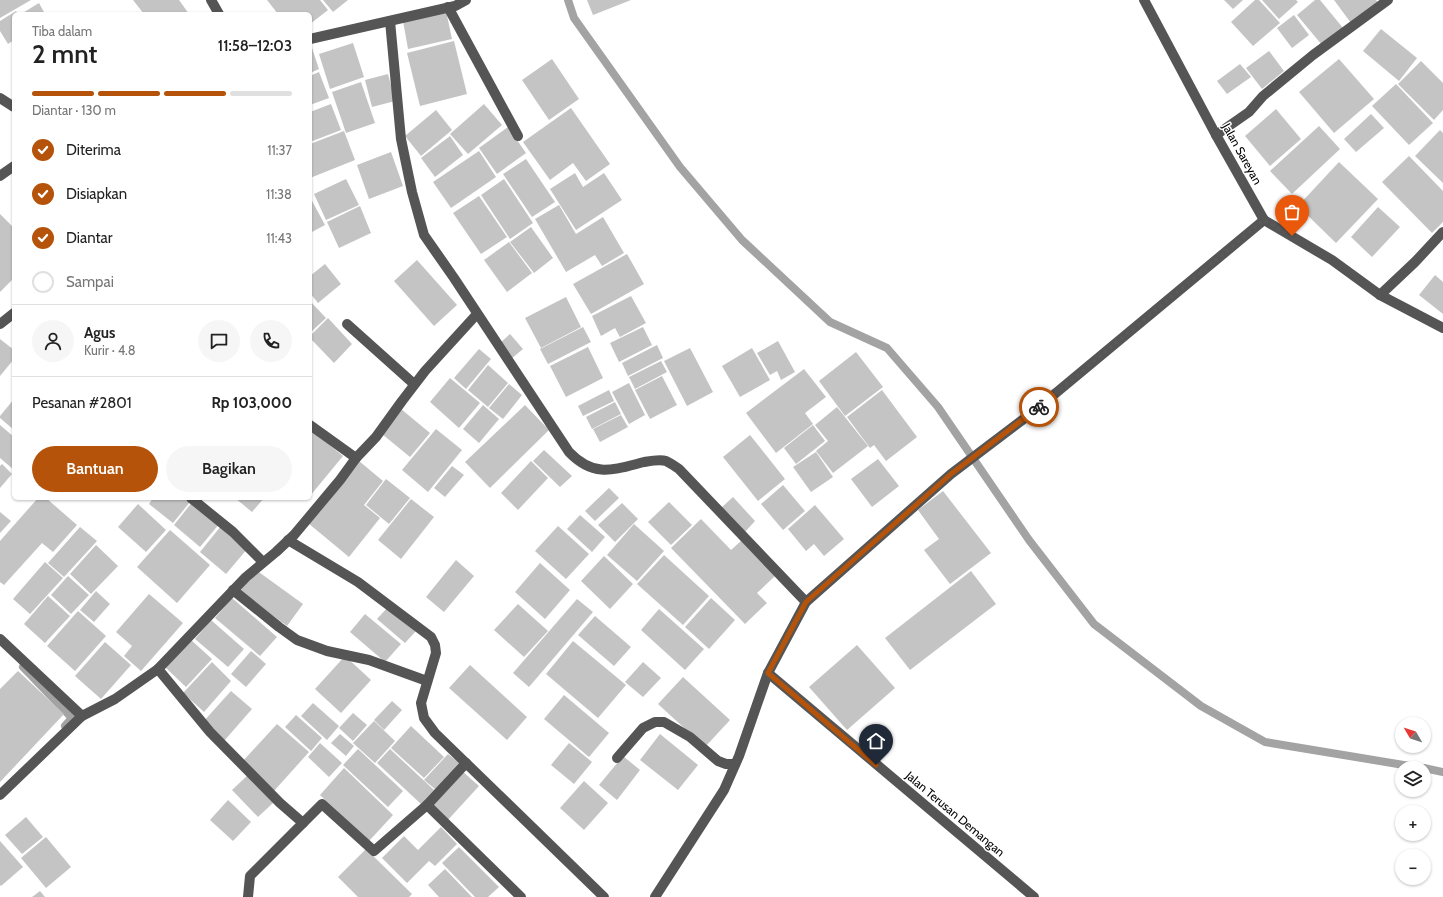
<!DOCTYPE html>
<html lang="id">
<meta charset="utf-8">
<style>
:root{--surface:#fff;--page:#f6f6f6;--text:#222;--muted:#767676;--line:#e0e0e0;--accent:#b45309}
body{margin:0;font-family:Cabin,sans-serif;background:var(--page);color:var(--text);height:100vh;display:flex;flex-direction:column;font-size:15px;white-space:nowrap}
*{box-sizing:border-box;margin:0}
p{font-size:13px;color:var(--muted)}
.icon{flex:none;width:22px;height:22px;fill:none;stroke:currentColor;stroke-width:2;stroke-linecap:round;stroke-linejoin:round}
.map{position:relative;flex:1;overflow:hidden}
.side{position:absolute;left:12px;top:12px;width:300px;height:488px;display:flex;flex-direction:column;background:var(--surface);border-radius:6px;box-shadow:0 1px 3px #0004}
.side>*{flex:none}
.needle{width:26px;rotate:309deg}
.controls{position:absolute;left:1395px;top:717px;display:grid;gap:8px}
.controls a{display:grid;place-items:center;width:36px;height:36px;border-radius:50%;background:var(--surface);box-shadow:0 1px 3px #0004;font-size:20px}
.pin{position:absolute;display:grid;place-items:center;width:34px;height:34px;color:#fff;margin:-41px -17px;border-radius:50% 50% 50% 0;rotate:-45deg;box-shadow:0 0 4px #0007}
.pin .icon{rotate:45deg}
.courier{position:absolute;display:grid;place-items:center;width:40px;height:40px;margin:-20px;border:3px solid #b45309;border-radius:50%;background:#fff;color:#222;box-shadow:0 1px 5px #0007}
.summary em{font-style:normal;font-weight:600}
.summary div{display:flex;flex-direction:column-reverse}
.summary{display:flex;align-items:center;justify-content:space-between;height:68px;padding:0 20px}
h1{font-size:26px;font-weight:600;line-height:30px}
.bar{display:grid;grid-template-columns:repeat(4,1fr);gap:6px 4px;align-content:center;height:48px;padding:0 20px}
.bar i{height:5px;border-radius:3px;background:var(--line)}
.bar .current{background:var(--accent)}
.bar p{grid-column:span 4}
.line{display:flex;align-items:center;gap:10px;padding:0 20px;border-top:1px solid var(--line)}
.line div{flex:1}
.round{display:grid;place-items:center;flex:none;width:42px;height:42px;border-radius:21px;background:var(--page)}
ol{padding:0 20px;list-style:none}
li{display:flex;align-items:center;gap:12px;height:44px}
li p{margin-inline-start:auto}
li .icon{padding:4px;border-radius:50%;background:var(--accent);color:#fff;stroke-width:4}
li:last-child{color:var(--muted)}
li i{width:22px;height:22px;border:2px solid var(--line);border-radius:50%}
.button{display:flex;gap:8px;margin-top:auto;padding:8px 20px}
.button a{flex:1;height:46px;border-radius:24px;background:var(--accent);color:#fff;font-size:16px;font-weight:600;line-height:46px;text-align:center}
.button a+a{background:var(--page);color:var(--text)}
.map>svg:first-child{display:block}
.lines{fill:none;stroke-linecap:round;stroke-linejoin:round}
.stream{stroke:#a3a3a3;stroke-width:8}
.building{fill:#c4c4c4}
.minor{stroke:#555;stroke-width:10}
.done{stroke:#595959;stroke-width:4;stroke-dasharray:0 7.2}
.route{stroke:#b45309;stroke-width:5}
.labels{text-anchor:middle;stroke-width:3;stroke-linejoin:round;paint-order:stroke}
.street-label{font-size:12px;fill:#000;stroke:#fff}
</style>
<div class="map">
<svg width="1443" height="897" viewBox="0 0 1443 897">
<rect width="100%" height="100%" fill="#fff"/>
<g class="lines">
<g class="stream">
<polyline points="568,0 574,18 680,167 742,240 830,322 887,348 938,407 1029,540 1094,624 1201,706 1265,742 1422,768"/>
<polyline points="23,667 72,718 65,726"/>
<polyline points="1424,768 1443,772"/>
</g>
</g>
<g class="building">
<polygon points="0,0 31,0 0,18"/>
<polygon points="133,0 179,0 189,14 144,14"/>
<polygon points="267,0 320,0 328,10 310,24 310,14 278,14"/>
<polygon points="323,0 348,0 333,12"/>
<polygon points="587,0 631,0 593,15"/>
<polygon points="1224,0 1243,0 1233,9"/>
<polygon points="1255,0 1259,0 1280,23 1253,46 1231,22"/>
<polygon points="1262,0 1296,0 1298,2 1279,19"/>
<polygon points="1315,0 1320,0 1343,28 1322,45 1297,15"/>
<polygon points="1334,0 1376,0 1378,3 1351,23"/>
<polygon points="39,3 45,14 21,14"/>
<polygon points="16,11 18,14 14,14 14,40 8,44 0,31 0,21"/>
<polygon points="446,11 452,39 408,49 403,21"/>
<polygon points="1294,15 1309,35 1292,48 1277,28"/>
<polygon points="1381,29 1417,58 1399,81 1363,51"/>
<polygon points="454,41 467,94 420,106 407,53"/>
<polygon points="353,43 364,77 330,89 319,54"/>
<polygon points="312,48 319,69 310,73 310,49"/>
<polygon points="1269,51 1284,71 1262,89 1246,68"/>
<polygon points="552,59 579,99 549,120 522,80"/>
<polygon points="1339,59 1374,99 1334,133 1299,92"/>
<polygon points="1421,61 1443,83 1443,110 1434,120 1398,84"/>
<polygon points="1240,64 1251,77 1227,94 1217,81"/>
<polygon points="319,72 329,98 310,105 310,76"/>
<polygon points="388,74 395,101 372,107 365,80"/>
<polygon points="361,82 375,123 346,133 332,92"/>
<polygon points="1396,84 1433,123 1409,145 1372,106"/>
<polygon points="331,104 341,130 310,142 310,112"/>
<polygon points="484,104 502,125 468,154 450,134"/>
<polygon points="571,108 610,164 586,181 573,163 550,180 523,142"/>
<polygon points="1276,109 1301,139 1270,166 1245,136"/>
<polygon points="436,110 452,130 421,156 405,136"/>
<polygon points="1371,114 1384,128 1356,152 1344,139"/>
<polygon points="1319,126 1340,149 1292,194 1270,171"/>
<polygon points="508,127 526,153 497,174 479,148"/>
<polygon points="1440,130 1443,133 1443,183 1415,156"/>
<polygon points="344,131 355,160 310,178 310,144"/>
<polygon points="450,136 463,155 435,177 421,158"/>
<polygon points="479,151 496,177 451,208 433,182"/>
<polygon points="391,152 403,186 369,199 357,165"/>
<polygon points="1409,156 1443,191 1443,222 1432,233 1382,182"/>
<polygon points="526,159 555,202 532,217 503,174"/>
<polygon points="1339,162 1378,199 1336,243 1298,206"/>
<polygon points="575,173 583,187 604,173 622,200 576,230 550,189"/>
<polygon points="346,179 359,205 326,220 314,194"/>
<polygon points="504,179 533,223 510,239 481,195"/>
<polygon points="479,196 507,237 481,254 453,213"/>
<polygon points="310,197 325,225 310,233"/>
<polygon points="559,205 576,234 603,217 624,253 602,266 595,255 566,272 535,219"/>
<polygon points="360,206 371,233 339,248 327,222"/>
<polygon points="1378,207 1400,227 1372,257 1351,237"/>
<polygon points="0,214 14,228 14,278 0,292"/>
<polygon points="531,227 553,258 534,273 510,242"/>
<polygon points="509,242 532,273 507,292 484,260"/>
<polygon points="627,254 644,284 591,314 573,284"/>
<polygon points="417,260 457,305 434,326 394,281"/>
<polygon points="325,264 341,284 318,303 310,293 310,276"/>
<polygon points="1435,275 1443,282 1443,314 1419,295"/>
<polygon points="631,296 646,323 620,337 615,328 601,336 592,316"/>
<polygon points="566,297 581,327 541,348 525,318"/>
<polygon points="310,301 326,318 310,333"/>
<polygon points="328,318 352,344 334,363 310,338 310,336"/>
<polygon points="583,327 591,342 548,364 540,349"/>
<polygon points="643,327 652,345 619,362 610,343"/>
<polygon points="510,334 523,349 511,359 499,344"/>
<polygon points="0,339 14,350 14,359 0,376"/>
<polygon points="778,341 795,372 781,380 777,371 770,375 757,353"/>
<polygon points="657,345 663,358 628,376 622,363"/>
<polygon points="588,347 603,378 566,397 550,366"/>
<polygon points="690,348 713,392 687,406 664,361"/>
<polygon points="752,348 770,380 740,397 722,366"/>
<polygon points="479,349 491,359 466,389 454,378"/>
<polygon points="856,352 883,387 845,416 819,381"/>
<polygon points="661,361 667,372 635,389 629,377"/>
<polygon points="488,365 508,383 488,407 468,390"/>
<polygon points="804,369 826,397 805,413 813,424 776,453 746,413"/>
<polygon points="662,376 677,405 650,419 635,390"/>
<polygon points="450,378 480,403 459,428 430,402"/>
<polygon points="629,383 645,415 629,424 612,392"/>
<polygon points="509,384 522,395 503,419 489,408"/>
<polygon points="609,390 614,401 583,416 578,406"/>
<polygon points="882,390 917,437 886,461 874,445 870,448 847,417"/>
<polygon points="14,399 14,430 0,418 0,416"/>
<polygon points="615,402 621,414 592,429 586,417"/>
<polygon points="483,405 499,419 479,443 463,429"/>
<polygon points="525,405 549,430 490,488 465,462"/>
<polygon points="837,407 868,446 833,473 816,451 828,441 815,425"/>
<polygon points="401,409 430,433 410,457 382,434"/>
<polygon points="621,415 628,427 600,442 593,429"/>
<polygon points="0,425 14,437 14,470 0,458"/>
<polygon points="813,425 825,441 796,464 784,448"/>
<polygon points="310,429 343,456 310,496"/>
<polygon points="436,429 462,450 428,492 402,470"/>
<polygon points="750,435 785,479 758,501 723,457"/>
<polygon points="544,450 572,476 560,487 533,461"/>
<polygon points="816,452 833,477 811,492 793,467"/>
<polygon points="878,459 899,486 872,507 851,479"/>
<polygon points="359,461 383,481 364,505 380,518 349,557 308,523"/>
<polygon points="531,461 548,478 518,510 501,493"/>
<polygon points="2,464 12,474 0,488 0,466"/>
<polygon points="452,466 464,475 445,497 434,488"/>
<polygon points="386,479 410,498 389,524 366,505"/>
<polygon points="783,485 805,511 783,530 761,504"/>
<polygon points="609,488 619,498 595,521 585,511"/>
<polygon points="943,491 991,553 950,584 924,550 939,539 918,510"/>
<polygon points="733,497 755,521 744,533 721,508"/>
<polygon points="38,498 46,498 77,525 53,552 42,543 4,585 0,582 0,541"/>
<polygon points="153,498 185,498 190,502 173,523 149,504"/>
<polygon points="235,498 264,498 252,512"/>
<polygon points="411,499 434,517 401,559 378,540"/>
<polygon points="193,501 220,523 200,547 174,525"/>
<polygon points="669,502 692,525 671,545 648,522"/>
<polygon points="622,503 638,519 615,542 598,525"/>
<polygon points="138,504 166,530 146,552 118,527"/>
<polygon points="815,505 844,539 824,556 814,544 806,551 788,529"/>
<polygon points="0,512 11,521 0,533"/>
<polygon points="580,515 605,537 592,552 567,529"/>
<polygon points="701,519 731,550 741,541 775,576 757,593 767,603 745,624 671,548"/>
<polygon points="634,524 664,551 637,581 607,555"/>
<polygon points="221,526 248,548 226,574 200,552"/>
<polygon points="558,526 589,554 566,579 535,551"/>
<polygon points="80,527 97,541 64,577 48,563"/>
<polygon points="170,530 210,565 177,603 137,567"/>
<polygon points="96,545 118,566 91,594 70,574"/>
<polygon points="664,555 709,596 683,625 637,584"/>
<polygon points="604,556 633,584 610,609 581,581"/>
<polygon points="456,560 474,576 444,612 426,597"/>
<polygon points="45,562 63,578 30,614 13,599"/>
<polygon points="540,563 570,590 545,619 515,592"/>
<polygon points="256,570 303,604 287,626 240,591"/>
<polygon points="971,571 996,604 910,670 885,638"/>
<polygon points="68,576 89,595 71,614 51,595"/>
<polygon points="96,591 110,604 94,622 80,610"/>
<polygon points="149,594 183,623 141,671 124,656 132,646 116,632"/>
<polygon points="48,596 70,616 45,643 24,624"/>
<polygon points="232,598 277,637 260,656 215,618"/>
<polygon points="711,598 735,620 709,649 685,627"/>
<polygon points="577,599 593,612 529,687 513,673"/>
<polygon points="518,604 548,631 524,657 494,630"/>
<polygon points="388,607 416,631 405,643 377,619"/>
<polygon points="659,609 704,649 685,670 641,630"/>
<polygon points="78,611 106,636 75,671 47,646"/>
<polygon points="365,614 401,644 385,662 350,632"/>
<polygon points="595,616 631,647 614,666 578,635"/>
<polygon points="211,620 244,649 228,667 195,639"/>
<polygon points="190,639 212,659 186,687 165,667"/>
<polygon points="573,641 626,685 598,718 546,674"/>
<polygon points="105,642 131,665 101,699 75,676"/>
<polygon points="857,645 895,688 847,730 809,687"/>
<polygon points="251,651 266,664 246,687 231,674"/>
<polygon points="345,656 371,680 341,713 315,689"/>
<polygon points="212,662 231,681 204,712 183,693"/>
<polygon points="643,662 661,678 643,697 625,682"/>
<polygon points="470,665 527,717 507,740 449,688"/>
<polygon points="18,671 64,714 0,782 0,689"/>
<polygon points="683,677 730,720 705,747 658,704"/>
<polygon points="231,691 252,709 224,741 203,722"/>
<polygon points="564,695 609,733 589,757 544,719"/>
<polygon points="392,701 402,710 384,730 374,720"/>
<polygon points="313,703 339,726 327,740 301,716"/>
<polygon points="353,713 367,725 353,741 339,728"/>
<polygon points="296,715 322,738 311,751 285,727"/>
<polygon points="374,721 395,741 375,763 353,743"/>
<polygon points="277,724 309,752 274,791 242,762"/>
<polygon points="411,726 444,757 424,778 391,748"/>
<polygon points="340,734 354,746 346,756 331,743"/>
<polygon points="660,734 698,765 678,790 640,760"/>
<polygon points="320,743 342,763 329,777 308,757"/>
<polygon points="569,743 592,762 574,784 551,765"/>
<polygon points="358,749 403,791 388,807 343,765"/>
<polygon points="390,749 434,790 421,804 377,763"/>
<polygon points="448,754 459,763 435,789 424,780"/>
<polygon points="623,756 640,770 617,800 599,785"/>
<polygon points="344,768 393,815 369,841 320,795"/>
<polygon points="462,771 479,786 446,822 429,806"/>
<polygon points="248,775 274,802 258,817 232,790"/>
<polygon points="584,781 608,803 584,830 560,808"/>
<polygon points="228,800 251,822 233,841 210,820"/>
<polygon points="26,817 43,837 22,854 5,835"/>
<polygon points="441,827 457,844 435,866 429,861 407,883 382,858 404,836 418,850"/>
<polygon points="46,837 71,867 46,888 21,858"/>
<polygon points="0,841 23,867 1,886 0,885"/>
<polygon points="459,847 499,887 488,897 475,897 442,863"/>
<polygon points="366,849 412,894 409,897 358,897 338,877"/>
<polygon points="445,869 472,897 439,897 428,885"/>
<polygon points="40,891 45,897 32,897"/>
</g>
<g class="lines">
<g class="minor">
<polyline points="211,0 219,14"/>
<polyline points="1144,0 1216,135 1264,220 1332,260 1380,295 1443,328"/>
<polyline points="448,7 518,136"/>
<path d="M390 21 401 139 412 192 424 235 454 278 569 452C594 478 613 470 644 462 650 461 660 459 666 461 670 463 675 466 679 469L806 602"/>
<polyline points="310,39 455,6 466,0"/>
<polyline points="0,98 14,107"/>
<polyline points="1216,135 1249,112 1263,96 1313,55 1388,0"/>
<polyline points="0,176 14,166"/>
<polyline points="1380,295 1415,262 1443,232"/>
<polyline points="0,324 14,313"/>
<polyline points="347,324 414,384"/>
<polyline points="310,425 356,458"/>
<polyline points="191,498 233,532 263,562"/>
<polyline points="288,540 358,582 431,637 435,645 436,653 421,703 424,718 435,733 604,897"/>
<polyline points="233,590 279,627 297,640 327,651 369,660 427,681"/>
<polyline points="0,639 82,716 0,795"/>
<polyline points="158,669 246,577 276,552 294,535 340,480 356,458 376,437 402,401 425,371 477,314"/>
<polyline points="768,673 1034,897"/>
<polyline points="82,716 115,699 158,669 210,732 280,803 303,823 250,876 248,897"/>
<polyline points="617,758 643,728 655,722 664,722 690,737 718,761 726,764 735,764"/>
<polyline points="427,805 466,763"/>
<polyline points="303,823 322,804 374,851 427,805 521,897"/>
<polyline points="655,897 724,790 739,756 768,673 806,602 951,474 1033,412 1264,220"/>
</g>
</g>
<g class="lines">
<polyline class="done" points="1039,407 1264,220 1292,236"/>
<polyline class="route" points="876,765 768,673 806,602 951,474 1039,407"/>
</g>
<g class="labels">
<g class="street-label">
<text transform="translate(1242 154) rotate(61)" y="4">Jalan Sareyan</text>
<text transform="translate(955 814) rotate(40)" y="4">Jalan Terusan Demangan</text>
</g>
</g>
</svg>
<div class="controls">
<a><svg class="needle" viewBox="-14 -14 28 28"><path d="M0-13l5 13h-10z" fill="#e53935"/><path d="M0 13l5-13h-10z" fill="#767676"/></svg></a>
<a><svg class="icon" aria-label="layers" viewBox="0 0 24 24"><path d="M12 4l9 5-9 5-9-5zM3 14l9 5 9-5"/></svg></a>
<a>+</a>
<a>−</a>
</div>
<div class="pin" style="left:1292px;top:236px;background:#ea580c"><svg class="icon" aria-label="bag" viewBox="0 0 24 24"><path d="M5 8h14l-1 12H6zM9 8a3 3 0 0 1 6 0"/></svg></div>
<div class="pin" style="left:876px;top:765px;background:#1f2937"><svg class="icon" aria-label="home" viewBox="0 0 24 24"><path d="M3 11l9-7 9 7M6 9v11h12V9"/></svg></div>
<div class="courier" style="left:1039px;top:407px"><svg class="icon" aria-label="bike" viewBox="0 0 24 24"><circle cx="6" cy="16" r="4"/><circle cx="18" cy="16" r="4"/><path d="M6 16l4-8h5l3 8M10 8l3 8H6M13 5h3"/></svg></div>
<section class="side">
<div class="summary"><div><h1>2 mnt</h1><p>Tiba dalam</p></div><em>11:58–12:03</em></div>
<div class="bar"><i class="current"></i><i class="current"></i><i class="current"></i><i></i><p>Diantar · 130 m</p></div>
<ol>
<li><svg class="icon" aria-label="check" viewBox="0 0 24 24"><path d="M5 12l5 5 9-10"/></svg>Diterima<p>11:37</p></li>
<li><svg class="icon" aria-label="check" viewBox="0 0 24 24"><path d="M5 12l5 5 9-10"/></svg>Disiapkan<p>11:38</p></li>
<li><svg class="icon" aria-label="check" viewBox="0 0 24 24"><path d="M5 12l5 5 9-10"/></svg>Diantar<p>11:43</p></li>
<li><i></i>Sampai</li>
</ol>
<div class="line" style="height:72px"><a class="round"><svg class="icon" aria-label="person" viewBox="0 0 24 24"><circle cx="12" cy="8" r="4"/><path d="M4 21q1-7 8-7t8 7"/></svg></a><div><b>Agus</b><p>Kurir · 4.8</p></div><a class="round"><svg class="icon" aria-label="chat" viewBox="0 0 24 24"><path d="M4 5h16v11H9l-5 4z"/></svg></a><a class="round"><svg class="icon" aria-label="phone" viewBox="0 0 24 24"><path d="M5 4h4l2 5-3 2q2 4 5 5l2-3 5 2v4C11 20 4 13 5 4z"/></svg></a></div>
<div class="line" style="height:52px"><div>Pesanan #2801</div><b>Rp 103,000</b></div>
<div class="button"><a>Bantuan</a><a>Bagikan</a></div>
</section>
</div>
